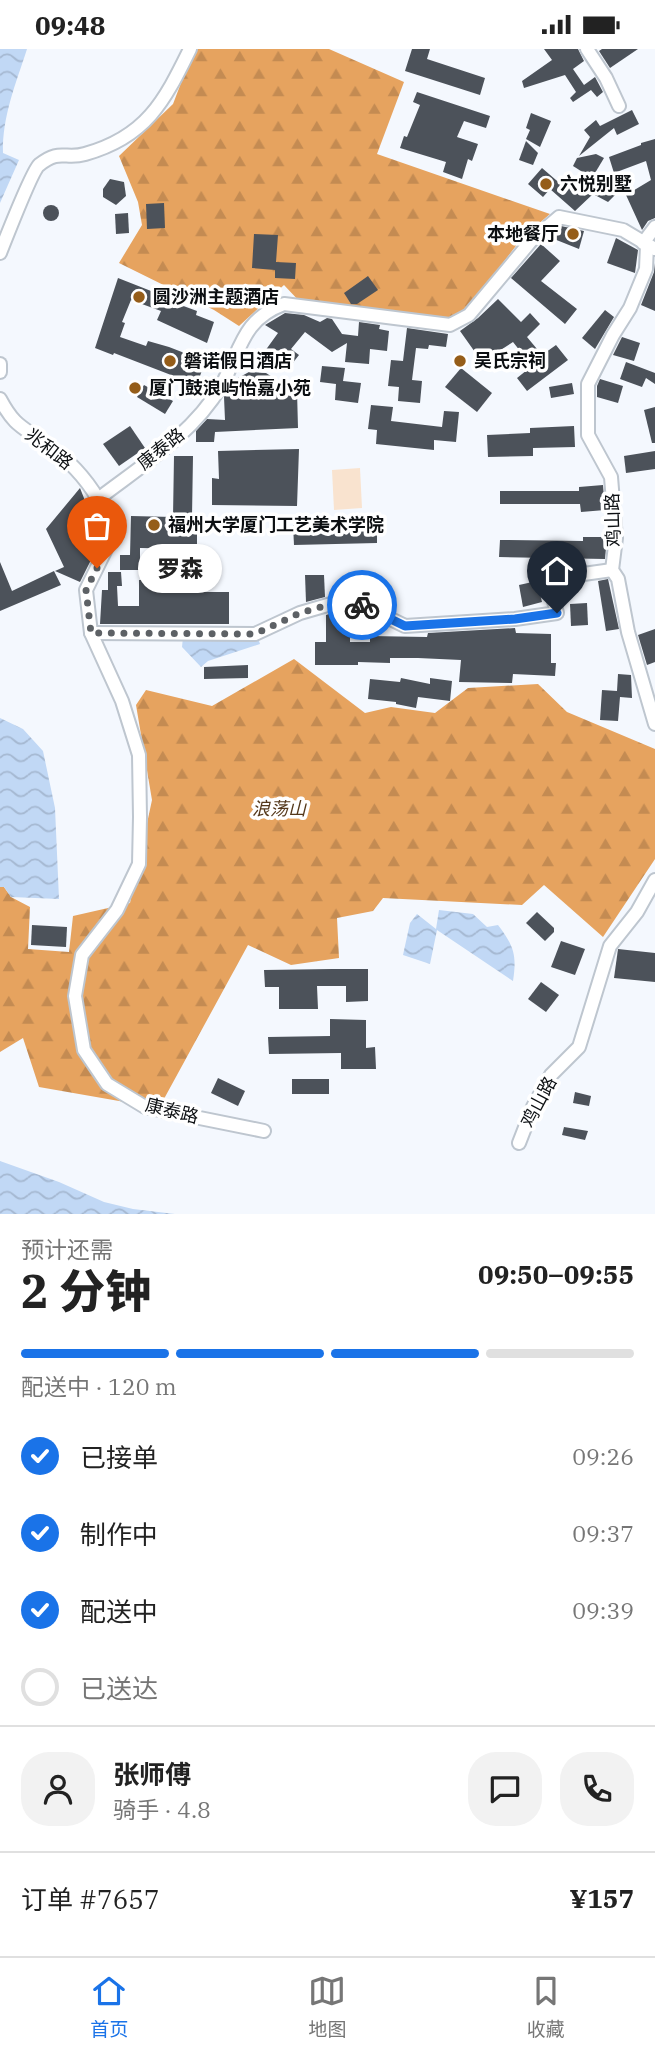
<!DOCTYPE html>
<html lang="zh">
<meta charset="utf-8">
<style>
:root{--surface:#fff;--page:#f2f2f2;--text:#222;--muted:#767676;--line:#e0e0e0;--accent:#1a73e8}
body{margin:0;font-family:"IBM Plex Serif","Noto Sans SC",serif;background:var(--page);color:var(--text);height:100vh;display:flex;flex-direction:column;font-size:26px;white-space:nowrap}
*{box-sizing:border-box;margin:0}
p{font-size:23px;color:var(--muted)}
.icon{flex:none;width:38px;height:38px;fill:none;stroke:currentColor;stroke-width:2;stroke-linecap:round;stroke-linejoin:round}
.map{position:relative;height:1165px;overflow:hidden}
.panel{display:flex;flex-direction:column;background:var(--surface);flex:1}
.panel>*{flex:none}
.pin{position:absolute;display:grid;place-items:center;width:60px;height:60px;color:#fff;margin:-72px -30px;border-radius:50% 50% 50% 0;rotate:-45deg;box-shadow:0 0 7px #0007}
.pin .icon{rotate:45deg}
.courier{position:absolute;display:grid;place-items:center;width:70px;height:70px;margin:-35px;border:5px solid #1a73e8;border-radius:50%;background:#fff;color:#222;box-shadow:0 2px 9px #0007}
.bubble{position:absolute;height:49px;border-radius:24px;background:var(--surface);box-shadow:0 2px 5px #0004;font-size:23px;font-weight:800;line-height:49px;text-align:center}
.overview em{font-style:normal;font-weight:800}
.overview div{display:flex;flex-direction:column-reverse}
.overview{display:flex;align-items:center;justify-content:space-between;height:119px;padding:0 21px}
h1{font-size:46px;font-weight:800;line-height:52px}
.bar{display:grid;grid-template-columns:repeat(4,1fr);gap:10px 7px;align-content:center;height:84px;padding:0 21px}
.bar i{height:9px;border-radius:5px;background:var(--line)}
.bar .selected{background:var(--accent)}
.bar p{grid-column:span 4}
.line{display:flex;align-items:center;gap:18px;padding:0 21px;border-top:2px solid var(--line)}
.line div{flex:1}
.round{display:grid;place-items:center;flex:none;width:74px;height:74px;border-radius:28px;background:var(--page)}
ol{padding:0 21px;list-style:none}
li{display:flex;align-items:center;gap:21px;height:77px}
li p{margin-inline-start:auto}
li .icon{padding:7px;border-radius:50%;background:var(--accent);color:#fff;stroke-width:4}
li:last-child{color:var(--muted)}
li i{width:38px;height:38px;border:4px solid var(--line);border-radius:50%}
.status{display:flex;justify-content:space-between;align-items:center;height:49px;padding:0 35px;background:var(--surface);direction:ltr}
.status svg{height:19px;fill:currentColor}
.tabs{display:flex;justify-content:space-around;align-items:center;height:98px;border-top:2px solid var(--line);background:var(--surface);font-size:19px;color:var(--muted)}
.tabs a{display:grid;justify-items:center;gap:4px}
.tabs .selected{color:var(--accent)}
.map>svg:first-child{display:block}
.forest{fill:url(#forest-firs)}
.pitch{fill:#f9e3cf}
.water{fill:url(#water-waves)}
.building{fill:#4c525a}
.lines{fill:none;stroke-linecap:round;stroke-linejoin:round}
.minor-casing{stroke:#bec6cf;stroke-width:16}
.minor{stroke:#fff;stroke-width:12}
.done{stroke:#5d6165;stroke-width:7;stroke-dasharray:0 12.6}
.route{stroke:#1a73e8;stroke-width:9}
.poi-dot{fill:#955d19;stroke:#fff;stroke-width:2.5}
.labels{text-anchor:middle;stroke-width:7;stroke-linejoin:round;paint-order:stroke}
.poi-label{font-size:18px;font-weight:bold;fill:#0c0f12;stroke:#fff;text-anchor:start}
.street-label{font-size:18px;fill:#0c0f12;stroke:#fff}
.park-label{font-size:18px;font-style:italic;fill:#54381b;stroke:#fff}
</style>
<div class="status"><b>09:48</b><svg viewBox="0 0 49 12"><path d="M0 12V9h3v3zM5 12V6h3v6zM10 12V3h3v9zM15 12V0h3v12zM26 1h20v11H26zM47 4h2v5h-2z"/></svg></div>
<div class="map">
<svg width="655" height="1165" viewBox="0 0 655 1165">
<defs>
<pattern id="forest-firs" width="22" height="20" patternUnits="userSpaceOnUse" patternTransform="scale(1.75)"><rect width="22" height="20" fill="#e6a35f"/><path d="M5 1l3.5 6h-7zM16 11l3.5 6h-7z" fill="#c48b52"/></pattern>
<pattern id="water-waves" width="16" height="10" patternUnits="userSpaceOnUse" patternTransform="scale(1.75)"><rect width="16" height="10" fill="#c1d8f5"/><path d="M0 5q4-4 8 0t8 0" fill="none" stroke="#a5b8d1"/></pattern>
</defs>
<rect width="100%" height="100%" fill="#f4f8fe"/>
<g class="forest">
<polygon points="194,0 329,0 404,33 377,105 550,165 522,189 463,266 446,272 301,254 284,236 239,277 214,261 119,214 142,176 138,153 119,107 173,55"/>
<polygon points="294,610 365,664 391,658 435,664 468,639 538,635 567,663 655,700 655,810 603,888 544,836 522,856 383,849 373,862 337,869 339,909 291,916 248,896 159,1059 39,1038 23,989 0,1003 0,838 4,838 11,848 30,858 28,900 69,903 73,867 130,854 152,751 136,656 146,641 212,657"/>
</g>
<polygon class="pitch" points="360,419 362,459 334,461 332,421"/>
<g class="water">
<path d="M0 0H27C16 34 2 68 3 104L19 111 0 154Z"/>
<polygon points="183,588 258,589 260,595 208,612 201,618 182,598"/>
<polygon points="0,669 23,680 43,702 55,759 59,850 11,848 4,838 0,838"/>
<path d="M439 861 473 865 487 878 498 876C514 897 517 906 513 932L437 881 430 915 403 906 410 874 417 865 436 880Z"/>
<polygon points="0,1112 59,1133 104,1153 133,1160 175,1165 0,1165"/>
</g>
<g class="building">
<polygon points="412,0 430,0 427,10 485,29 480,46 405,22"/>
<polygon points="544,0 578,0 584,12 573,20 584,36 595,28 603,43 597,48 591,41 573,53 570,49 576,43 565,26 524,39 522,32 552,11"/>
<polygon points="602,0 638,0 610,19 599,2"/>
<polygon points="417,43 490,67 486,79 464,72 457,88 478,95 472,112 468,110 462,130 443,123 446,113 400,99 404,87 407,88 420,56 413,53"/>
<polygon points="632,61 639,75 617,86 614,79 579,107 590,88 584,81 596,71 600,77"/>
<polygon points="531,64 551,72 540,98 526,90 530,81 526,79"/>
<polygon points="655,90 655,169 648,172 642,181 626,146 651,131 646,112 614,124 609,108 641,96 641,94"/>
<polygon points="526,92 538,104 533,116 519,111"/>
<polygon points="596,105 604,109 592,129 573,117 577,109"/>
<polygon points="542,119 563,137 567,133 578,143 602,136 600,138 615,146 608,153 593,145 575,162 550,140 543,148 528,135"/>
<polygon points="110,130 124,133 126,147 116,156 103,148 103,140"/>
<polygon points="164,154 165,179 147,180 146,155"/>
<circle cx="51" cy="164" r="8"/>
<polygon points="128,164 129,184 116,185 115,165"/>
<polygon points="561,177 584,182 579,200 549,188"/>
<polygon points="254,185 278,186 276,213 296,214 295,230 275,229 275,221 252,219"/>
<polygon points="616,189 638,201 635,224 607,214"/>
<polygon points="541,195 560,212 541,232 577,260 565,275 511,229"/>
<polygon points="655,214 655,262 641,256 654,223"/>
<polygon points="368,227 378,241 357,255 351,255 344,244"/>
<polygon points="118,229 179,253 178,255 197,262 196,266 214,273 207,294 157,271 161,262 131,251 122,273 125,274 120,288 146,297 148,292 169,298 205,312 197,336 114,304 113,306 95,299"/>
<polygon points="498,250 521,273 530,264 540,275 527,288 542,306 556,296 568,311 527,342 517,329 532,317 513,293 482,313 460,282 478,269"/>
<polygon points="605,261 614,268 595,300 582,289"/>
<polygon points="285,264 304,266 320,273 327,269 332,270 342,285 358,287 359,273 380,276 379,280 389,282 387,302 370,300 369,315 345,313 347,294 332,303 305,283 291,300 299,306 288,320 265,302 278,284 265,276"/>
<polygon points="407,279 448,285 446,298 429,296 428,300 416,299 412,331 422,332 420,354 398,352 399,338 388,337 391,311 403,312"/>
<polygon points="622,288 640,294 634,312 613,306"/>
<polygon points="626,313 655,324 655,335 646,329 642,338 620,330"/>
<polygon points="322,317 345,319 343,332 361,334 358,354 335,351 336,335 320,333"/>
<polygon points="461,319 492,344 477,363 445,338"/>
<polygon points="249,323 266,324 277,331 278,344 297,342 298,379 215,383 214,393 196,393 196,382 207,370 225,371 224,348 226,345 237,345 236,330"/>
<polygon points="600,330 623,337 618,354 597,348 597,337"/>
<polygon points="572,334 574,345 551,349 549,338"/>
<polygon points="144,336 173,352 165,365 137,348"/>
<polygon points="371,356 393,358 391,372 442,378 444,362 459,363 456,393 434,391 434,401 376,395 377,381 368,380"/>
<polygon points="655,358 655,394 652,394 644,361"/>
<polygon points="130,377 145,399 119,417 103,395"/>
<polygon points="574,377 575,398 533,399 533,407 488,408 487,386 530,384 530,379"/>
<polygon points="299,400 297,457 212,456 212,429 219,430 218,402"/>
<polygon points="655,402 655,420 626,424 624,407"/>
<polygon points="174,407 193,407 192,468 197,468 197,500 140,499 140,521 120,521 120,506 130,506 131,467 173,468"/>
<polygon points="603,436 605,461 581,463 580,455 500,455 500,442 579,442 579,438"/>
<polygon points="80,439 95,477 99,495 80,533 55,522 64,518 46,480"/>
<polygon points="377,474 377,494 294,496 293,476"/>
<polygon points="583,488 607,488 605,510 499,508 500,491 583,492"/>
<polygon points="0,513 12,542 54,522 61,536 0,562"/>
<polygon points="108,523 121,523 122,537 117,537 118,557 139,557 139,531 159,531 159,526 201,526 201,543 229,543 229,575 100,575 102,541 108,541"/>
<polygon points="305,526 324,526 325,548 306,553"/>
<polygon points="608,530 619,580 606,582 598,532"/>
<polygon points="537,532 542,553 523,558 519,536"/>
<polygon points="587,554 588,576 571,577 570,555"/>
<polygon points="332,564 350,564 350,593 370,593 370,587 427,588 428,584 515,579 516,584 551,585 551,614 556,614 555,627 513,625 512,634 459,633 461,611 418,609 390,609 390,614 358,613 358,616 315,616 315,593 326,593 326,566"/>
<polygon points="655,580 655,613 647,616 638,586"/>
<polygon points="248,616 248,629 204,630 204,618"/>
<polygon points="618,625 631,626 632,649 620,648 618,672 600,671 602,641 617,642"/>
<polygon points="401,629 430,635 430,629 452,632 450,652 418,648 416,659 396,655 396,653 368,650 370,630 400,633"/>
<polygon points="537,863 554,879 554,883 545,892 526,874"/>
<polygon points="32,876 67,878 66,898 31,896"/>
<polygon points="561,892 585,900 575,926 551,918"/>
<polygon points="618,900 655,904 655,933 614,929"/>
<polygon points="332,920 368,920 368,952 346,953 346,937 317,937 318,960 279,960 279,938 265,938 264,921"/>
<polygon points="541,933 559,946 546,963 528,950"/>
<polygon points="330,970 366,971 366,999 375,998 376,1020 341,1020 341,1004 269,1005 268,988 330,987"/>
<polygon points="218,1029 245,1042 238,1057 211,1044"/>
<rect x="292" y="1030" width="37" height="15"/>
<polygon points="575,1043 591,1047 589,1057 573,1054"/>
<polygon points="564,1078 588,1082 585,1091 562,1086"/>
</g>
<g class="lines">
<g class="minor-casing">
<g id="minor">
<polyline points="587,0 606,29 619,57"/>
<polyline points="643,194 655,178"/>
<polyline points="647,196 646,220 630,259 613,286 588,335 588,386 611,428 616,489 612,521 618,530 628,583 655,675"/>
<path d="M0 204C6 189 32 122 39 116 60 99 65 111 85 105 146 88 164 53 190 0"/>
<polyline points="0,315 0,323"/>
<path d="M0 350C15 378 22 377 46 395 68 410 85 428 98 450"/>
<polyline points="91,584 255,585 300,564 331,555 362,556 405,577 515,570 557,564 548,530 612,521"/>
<path d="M264 1082 145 1058 107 1035 84 1001 75 947 82 906 117 861 139 815 140 768 139 706 122 652 91 584 86 541 108 496 98 450C141 417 193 385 221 337 241 302 241 271 284 255L450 276 469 266 531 192 559 168 623 181 655 200"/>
<polyline points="519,1094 533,1058 551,1026 579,998 610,897 637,863 655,831"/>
</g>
</g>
<use href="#minor" class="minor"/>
</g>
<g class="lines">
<polyline class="done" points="97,519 86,541 91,584 255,585 300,564 331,555 362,556"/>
<polyline class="route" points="362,556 405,577 515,570 557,564"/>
</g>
<g class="poi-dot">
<circle cx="546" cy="135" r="7"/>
<circle cx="573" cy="185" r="7"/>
<circle cx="139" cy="248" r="7"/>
<circle cx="170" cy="312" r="7"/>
<circle cx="460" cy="312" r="7"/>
<circle cx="135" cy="339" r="7"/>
<circle cx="154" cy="476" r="7"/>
</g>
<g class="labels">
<g class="poi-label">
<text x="560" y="141">六悦别墅</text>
<text x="559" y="191" text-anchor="end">本地餐厅</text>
<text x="153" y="254">圆沙洲主题酒店</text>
<text x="184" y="318">磐诺假日酒店</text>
<text x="474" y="318">吴氏宗祠</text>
<text x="149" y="345">厦门鼓浪屿怡嘉小苑</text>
<text x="168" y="482">福州大学厦门工艺美术学院</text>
</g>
<g class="street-label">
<text transform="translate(49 400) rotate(38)" y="6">兆和路</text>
<text transform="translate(161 400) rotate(-39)" y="6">康泰路</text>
<text transform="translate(613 471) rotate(-92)" y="6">鸡山路</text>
<text transform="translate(539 1053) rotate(-62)" y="6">鸡山路</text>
<text transform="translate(172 1062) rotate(14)" y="6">康泰路</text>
</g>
<g class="park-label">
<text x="279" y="766">浪荡山</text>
</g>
</g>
</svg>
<div class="pin" style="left:97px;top:519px;background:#ea580c"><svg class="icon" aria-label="bag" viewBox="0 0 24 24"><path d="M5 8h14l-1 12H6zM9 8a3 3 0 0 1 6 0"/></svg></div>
<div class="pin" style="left:557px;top:564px;background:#1f2937"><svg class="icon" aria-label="home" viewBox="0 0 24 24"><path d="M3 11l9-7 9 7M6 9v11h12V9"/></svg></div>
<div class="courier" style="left:362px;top:556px"><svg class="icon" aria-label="bike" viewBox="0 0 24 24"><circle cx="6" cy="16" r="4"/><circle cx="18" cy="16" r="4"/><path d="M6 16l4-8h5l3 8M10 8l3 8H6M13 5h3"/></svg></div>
<div class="bubble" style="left:138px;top:495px;width:84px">罗森</div>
</div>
<section class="panel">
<div class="overview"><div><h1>2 分钟</h1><p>预计还需</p></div><em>09:50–09:55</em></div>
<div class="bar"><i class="selected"></i><i class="selected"></i><i class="selected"></i><i></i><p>配送中 · 120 m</p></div>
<ol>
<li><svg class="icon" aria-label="check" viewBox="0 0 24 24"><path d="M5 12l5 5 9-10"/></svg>已接单<p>09:26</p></li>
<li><svg class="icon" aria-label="check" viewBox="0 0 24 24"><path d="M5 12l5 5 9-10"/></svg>制作中<p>09:37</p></li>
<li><svg class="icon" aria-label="check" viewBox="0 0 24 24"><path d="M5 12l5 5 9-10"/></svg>配送中<p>09:39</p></li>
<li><i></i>已送达</li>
</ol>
<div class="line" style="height:126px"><a class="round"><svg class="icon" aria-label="person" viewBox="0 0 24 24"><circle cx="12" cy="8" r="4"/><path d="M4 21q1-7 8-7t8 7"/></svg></a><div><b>张师傅</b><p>骑手 · 4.8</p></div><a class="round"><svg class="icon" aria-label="chat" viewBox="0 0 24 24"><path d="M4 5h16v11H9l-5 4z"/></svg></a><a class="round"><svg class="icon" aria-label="phone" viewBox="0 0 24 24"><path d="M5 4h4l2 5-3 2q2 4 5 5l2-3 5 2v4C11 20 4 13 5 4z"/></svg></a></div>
<div class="line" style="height:91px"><div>订单 #7657</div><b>¥157</b></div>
</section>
<nav class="tabs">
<a class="selected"><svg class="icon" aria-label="home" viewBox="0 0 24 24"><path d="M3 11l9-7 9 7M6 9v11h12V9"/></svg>首页</a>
<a><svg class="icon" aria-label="map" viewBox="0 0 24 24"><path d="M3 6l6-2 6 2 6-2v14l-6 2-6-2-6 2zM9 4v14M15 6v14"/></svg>地图</a>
<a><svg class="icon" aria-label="saved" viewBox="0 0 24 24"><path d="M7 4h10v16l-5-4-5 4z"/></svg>收藏</a>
</nav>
